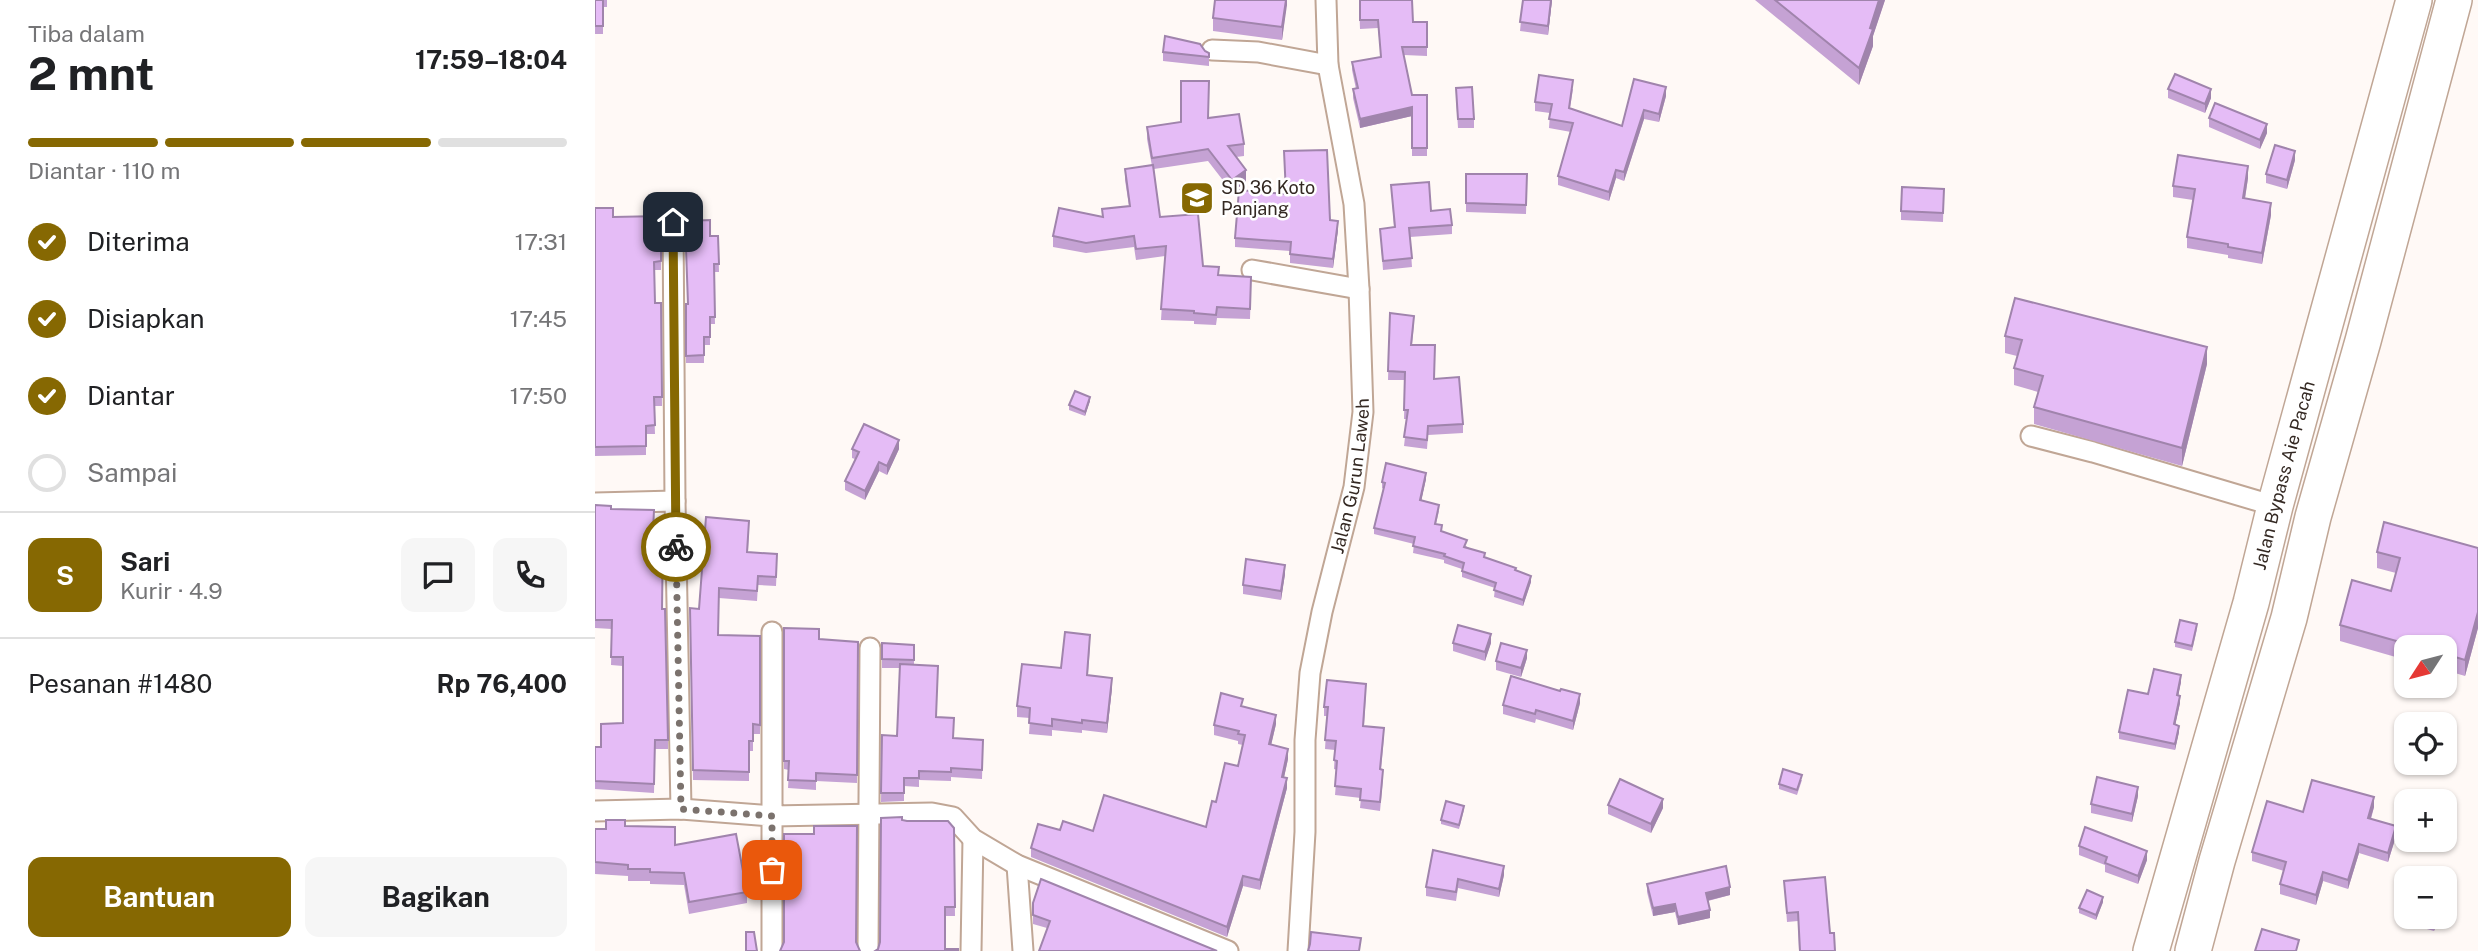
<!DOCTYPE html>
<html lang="id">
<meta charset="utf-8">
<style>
:root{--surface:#fff;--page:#f6f6f6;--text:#202124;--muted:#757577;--line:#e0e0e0;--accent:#866802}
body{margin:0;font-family:"Public Sans",sans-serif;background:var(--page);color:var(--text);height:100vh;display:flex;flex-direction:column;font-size:26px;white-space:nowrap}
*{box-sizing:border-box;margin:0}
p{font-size:23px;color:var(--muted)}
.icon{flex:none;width:38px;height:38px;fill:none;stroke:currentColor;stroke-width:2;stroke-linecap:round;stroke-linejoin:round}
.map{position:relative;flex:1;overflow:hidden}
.panel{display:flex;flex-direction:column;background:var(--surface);width:595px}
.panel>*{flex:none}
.needle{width:46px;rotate:234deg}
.tools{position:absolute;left:1799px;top:635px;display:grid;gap:14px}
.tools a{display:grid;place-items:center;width:63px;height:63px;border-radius:14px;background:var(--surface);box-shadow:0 2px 5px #0004;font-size:35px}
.pin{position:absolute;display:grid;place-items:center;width:60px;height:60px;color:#fff;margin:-30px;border-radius:14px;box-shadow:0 4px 10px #0006}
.courier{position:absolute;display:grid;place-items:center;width:70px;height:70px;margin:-35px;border:5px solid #866802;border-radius:50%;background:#fff;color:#222;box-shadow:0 2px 9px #0007}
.overview em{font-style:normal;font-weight:700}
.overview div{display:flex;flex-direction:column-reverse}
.overview{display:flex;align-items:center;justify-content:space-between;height:119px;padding:0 28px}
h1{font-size:46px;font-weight:700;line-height:52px}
.bar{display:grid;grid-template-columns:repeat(4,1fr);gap:10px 7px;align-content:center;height:84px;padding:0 28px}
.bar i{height:9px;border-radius:5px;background:var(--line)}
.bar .selected{background:var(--accent)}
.bar p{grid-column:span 4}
.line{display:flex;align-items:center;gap:18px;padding:0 28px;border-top:2px solid var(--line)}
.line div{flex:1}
.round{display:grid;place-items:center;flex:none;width:74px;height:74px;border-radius:14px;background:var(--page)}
ol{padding:0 28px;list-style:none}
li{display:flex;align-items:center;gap:21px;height:77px}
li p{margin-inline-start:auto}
li .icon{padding:7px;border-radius:50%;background:var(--accent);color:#fff;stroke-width:4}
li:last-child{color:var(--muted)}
li i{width:38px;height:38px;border:4px solid var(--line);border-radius:50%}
.primary-button{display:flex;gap:14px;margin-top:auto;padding:14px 28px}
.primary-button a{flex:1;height:80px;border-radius:14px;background:var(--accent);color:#fff;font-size:28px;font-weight:700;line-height:80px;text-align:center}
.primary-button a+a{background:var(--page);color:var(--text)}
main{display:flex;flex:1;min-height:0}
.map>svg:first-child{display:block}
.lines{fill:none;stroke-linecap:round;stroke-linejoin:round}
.street-casing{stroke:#c0a695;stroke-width:23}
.highway-casing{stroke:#c0a695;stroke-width:38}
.street{stroke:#fff;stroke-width:19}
.highway{stroke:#fff;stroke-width:35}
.wall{fill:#c5a2d4}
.shaded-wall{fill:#a084ac}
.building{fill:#e5bcf6;stroke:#a084ac;stroke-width:2}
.done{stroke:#7b726d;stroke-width:7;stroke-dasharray:0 12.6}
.route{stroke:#866802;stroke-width:9}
.labels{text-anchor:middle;stroke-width:5;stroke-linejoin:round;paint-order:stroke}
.poi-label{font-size:18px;fill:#342923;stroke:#fff;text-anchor:start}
.street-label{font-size:18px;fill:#342923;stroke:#fff}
</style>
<main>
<section class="panel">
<div class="overview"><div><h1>2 mnt</h1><p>Tiba dalam</p></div><em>17:59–18:04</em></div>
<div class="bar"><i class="selected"></i><i class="selected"></i><i class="selected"></i><i></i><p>Diantar · 110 m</p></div>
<ol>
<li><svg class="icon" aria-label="check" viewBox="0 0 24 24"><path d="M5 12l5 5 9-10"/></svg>Diterima<p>17:31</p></li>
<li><svg class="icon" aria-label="check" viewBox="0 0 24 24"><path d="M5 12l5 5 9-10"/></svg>Disiapkan<p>17:45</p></li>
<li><svg class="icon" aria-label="check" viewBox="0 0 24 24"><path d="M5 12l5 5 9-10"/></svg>Diantar<p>17:50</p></li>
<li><i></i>Sampai</li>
</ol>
<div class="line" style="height:126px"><b class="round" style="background:var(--accent);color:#fff">S</b><div><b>Sari</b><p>Kurir · 4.9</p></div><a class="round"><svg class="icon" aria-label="chat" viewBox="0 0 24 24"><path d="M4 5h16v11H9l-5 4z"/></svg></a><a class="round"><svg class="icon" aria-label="phone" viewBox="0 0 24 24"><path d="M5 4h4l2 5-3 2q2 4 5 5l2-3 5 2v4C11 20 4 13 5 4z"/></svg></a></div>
<div class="line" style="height:91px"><div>Pesanan #1480</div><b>Rp 76,400</b></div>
<div class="primary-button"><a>Bantuan</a><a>Bagikan</a></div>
</section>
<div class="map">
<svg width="1883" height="951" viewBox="0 0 1883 951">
<rect width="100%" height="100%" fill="#fff9f6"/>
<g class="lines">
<g class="street-casing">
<g id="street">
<polyline points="617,50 663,52 733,65"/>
<polyline points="78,222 80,501 86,809"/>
<polyline points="657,270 764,289"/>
<polyline points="1436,436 1498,452 1680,506"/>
<polyline points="0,503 80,501"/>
<polyline points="177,632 177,816 337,813 358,817 378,839 422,865 633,951"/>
<polyline points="0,811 86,809 177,816 177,951"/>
<polyline points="422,865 428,951"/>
<polyline points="273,951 275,648"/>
<polyline points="376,951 378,839"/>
<path id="s1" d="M703 951 710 832V740L715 673 727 612 759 487 768 412 764 289 759 204 733 65 731 0"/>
</g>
</g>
<g class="highway-casing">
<g id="highway">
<path id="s2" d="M1556 951 1656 603 1680 506 1819 0"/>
<polyline points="1598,951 1622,861 1694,618 1718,517 1768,341 1859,0"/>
</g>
</g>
<use href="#street" class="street"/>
<use href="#highway" class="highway"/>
</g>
<g class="wall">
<polygon points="0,0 12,0 12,7 8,7 8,34 0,34"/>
<polygon points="692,0 687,40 618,31 618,18"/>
<polygon points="764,0 818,22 832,22 832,56 809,55 817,95 832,95 832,156 817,156 817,116 765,128 758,98 758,89 761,89 757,70 757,62 786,57 783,28 765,29"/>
<polygon points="928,0 957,0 953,35 925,31"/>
<polygon points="1160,0 1290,0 1278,36 1278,46 1264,85"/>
<polygon points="610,51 614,53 614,66 568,61 568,52"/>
<polygon points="1039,79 1071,96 1064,122 1049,119 1029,181 1021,178 1014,201 963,185 963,176 976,132 954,128 955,113 940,111 940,102 978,89 975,108 1027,126"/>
<polygon points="1573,89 1616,98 1610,113 1573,98"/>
<polygon points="861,97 879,119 879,128 863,128"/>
<polygon points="613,118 649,144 649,156 641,157 651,182 637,192 613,161 559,169 565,217 608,266 624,275 656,287 655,319 622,318 621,325 599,324 599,321 566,320 570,256 541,260 539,247 491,253 458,247 458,236 507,217 507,209 534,206 530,180 530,169 557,166 552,139 552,127"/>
<polygon points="1614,118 1672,133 1665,149 1614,127"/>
<polygon points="1700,160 1692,189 1671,183 1671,174"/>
<polygon points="932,174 931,214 871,212 871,203"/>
<polygon points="1653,178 1650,199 1676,215 1667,264 1633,258 1633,255 1592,248 1592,237 1598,200 1578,197 1578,186"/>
<polygon points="796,185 857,225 857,234 815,237 817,267 788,270 785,229 799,227"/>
<polygon points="1349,189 1348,222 1306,220 1306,211"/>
<polygon points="0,208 18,217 66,216 66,270 59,270 60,303 66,303 67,406 59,406 60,434 51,434 51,455 0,456"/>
<polygon points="735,220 743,230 738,268 695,263 695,251 640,247 640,238"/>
<polygon points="115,236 123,236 124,272 119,272 120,324 115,324 115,345 109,345 109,363 91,363 91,304 93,304"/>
<polygon points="795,313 819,324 817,345 868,424 868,433 833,435 832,449 809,446 812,419 809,419 810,380 793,380"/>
<polygon points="1410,336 1612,364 1587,466 1439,424 1439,407 1443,392 1419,385 1419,368 1422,356 1410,353"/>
<polygon points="495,401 490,416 474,410 474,405"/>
<polygon points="257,449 304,449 292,475 284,471 270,500 250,490 250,481 260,459 257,458"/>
<polygon points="831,479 826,501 844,511 841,524 847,531 890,558 921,571 936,582 928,606 899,597 900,588 867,577 867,569 849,563 849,560 818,553 819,544 779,534 779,528 789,489 787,488 787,482"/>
<polygon points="0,505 16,509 58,532 67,609 73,740 73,749 60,749 59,793 0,789 0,747 6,747 28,723 28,666 16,665 17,629 0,628"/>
<polygon points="154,530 153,552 182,564 181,586 163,585 162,601 124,598 123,635 165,636 165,734 158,734 158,751 154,751 154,781 98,780 95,608 104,609"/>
<polygon points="1883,548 1883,628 1870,676 1850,670 1850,648 1811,648 1811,660 1745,641 1745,625 1796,591 1801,573 1782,568 1782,552"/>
<polygon points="690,574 686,600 648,594 648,585"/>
<polygon points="189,628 224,639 263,642 262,783 221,781 221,790 193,788 194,770 189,769"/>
<polygon points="1602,629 1597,651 1580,647 1580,642"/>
<polygon points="287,643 319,645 319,665 341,717 358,738 388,740 387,779 356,777 356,781 324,780 324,787 309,786 309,801 286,802 287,735 302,736 305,668 287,668"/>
<polygon points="858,643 896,643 890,661 858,651"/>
<polygon points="495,646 493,675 517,688 512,733 487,730 487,733 457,730 457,736 434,734 435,718 422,717 422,706 466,668"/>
<polygon points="932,658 926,677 901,670 901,661"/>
<polygon points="1586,682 1583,696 1585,703 1580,725 1584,732 1580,750 1524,739 1524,732 1553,694"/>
<polygon points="965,691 985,703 978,730 941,719 940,723 908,714 908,705"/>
<polygon points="771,693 769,726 789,737 786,769 788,779 785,811 765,808 766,798 740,795 742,770 739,769 740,750 730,749 732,716 729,716 729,707"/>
<polygon points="648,707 681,724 676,745 693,759 689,777 692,788 665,890 648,886 632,937 436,857 436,848 465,830 498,831 611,827 621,802 643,766 648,745 643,744 643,741 619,735 619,725"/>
<polygon points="1207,780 1202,795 1184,789 1184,784"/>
<polygon points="1543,796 1537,822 1496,813 1496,804"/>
<polygon points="1013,805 1068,808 1056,833 1013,814"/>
<polygon points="1779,807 1776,819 1801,836 1793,862 1764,853 1753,889 1728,881 1721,905 1685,894 1685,884 1689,871 1657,861 1657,852 1708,812"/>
<polygon points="869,810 864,829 846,824 846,820"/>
<polygon points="307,820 359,828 360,916 350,916 350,949 283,949"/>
<polygon points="0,829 11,829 80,845 152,892 152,903 94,914 89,885 55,884 55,881 33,881 33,876 0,874"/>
<polygon points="1484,846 1552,860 1543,884 1510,872 1510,865 1484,855"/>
<polygon points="838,850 909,875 904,897 863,888 861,901 831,896 831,887"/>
<polygon points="1189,881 1235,933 1240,951 1204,951 1203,921 1192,922"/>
<polygon points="1052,884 1135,895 1113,901 1115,918 1083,925 1080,912 1058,916 1052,892"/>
<polygon points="1811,886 1811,917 1843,917 1839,931 1803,921 1803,912"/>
<polygon points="1508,902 1501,920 1484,913 1484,908"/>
<polygon points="438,903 622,951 452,928 438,924"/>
</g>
<g class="shaded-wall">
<polygon points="691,0 692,0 692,5 687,40 687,27"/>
<polygon points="956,0 957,0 953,35 953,26"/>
<polygon points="1284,0 1290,0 1278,36 1278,46 1264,85 1264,68 1275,28"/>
<polygon points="1071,87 1071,96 1064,122 1064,114"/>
<polygon points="1616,89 1616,98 1610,113 1610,104"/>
<polygon points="817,107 817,116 765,128 765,119"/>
<polygon points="1049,110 1049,119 1029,181 1029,172"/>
<polygon points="1672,124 1672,133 1665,149 1665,140"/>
<polygon points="1700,151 1700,160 1692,189 1692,180"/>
<polygon points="1653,166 1653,178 1648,210 1648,198"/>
<polygon points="651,170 651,182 637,192 637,180"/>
<polygon points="1021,170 1021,178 1014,201 1014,192"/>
<polygon points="1676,203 1676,215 1667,264 1667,253"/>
<polygon points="743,221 743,230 738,268 738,259"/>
<polygon points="1612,347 1612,364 1587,466 1587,448"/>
<polygon points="495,397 495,401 490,416 490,412"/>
<polygon points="304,440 304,449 292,475 292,466"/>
<polygon points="284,462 284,471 270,500 270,491"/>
<polygon points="831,473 831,479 825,507 825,500"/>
<polygon points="690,565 690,574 686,600 686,591"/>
<polygon points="936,576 936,582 928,606 928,600"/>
<polygon points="1883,612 1883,628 1870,676 1870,660"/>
<polygon points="896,634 896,643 890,661 890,652"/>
<polygon points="932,650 932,658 926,677 926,668"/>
<polygon points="1586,675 1586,682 1582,702 1582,695"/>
<polygon points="517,678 517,688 512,733 512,723"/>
<polygon points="985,694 985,703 978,730 978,721"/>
<polygon points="1585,696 1585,703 1579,731 1579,724"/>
<polygon points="681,715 681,724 674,754 674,744"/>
<polygon points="1584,726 1584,732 1580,750 1580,744"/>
<polygon points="693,749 693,759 687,787 687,777"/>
<polygon points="692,778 692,788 665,890 665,880"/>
<polygon points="1543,787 1543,796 1537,822 1537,814"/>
<polygon points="1779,797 1779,807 1773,827 1773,818"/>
<polygon points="1068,799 1068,808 1056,833 1056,824"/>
<polygon points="1801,826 1801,836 1793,862 1793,853"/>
<polygon points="1764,844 1764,853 1753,889 1753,880"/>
<polygon points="1552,851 1552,860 1543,884 1543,876"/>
<polygon points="909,866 909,875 904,897 904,889"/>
<polygon points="1728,872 1728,881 1721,905 1721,895"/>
<polygon points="648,876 648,886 632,937 632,927"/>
<polygon points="1135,887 1135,895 1111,901 1111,893"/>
<polygon points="1508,897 1508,902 1501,920 1501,915"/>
<polygon points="1080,904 1080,912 1058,916 1058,908"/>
<polygon points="1115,910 1115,918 1083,925 1083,917"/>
<polygon points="1841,917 1843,917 1839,931 1839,922"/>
</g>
<g class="building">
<rect x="0" y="0" width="8" height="26"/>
<polygon points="620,0 691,0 687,27 618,18"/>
<polygon points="765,0 817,0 818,22 832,22 832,47 807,47 817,95 832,95 832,148 817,148 817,107 765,119 758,89 763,88 757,62 786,57 783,20 765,20"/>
<polygon points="928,0 956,0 953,26 925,22"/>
<polygon points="1180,0 1284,0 1275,28 1278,29 1264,68"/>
<polygon points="570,36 605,44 610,51 614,53 614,57 568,52"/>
<polygon points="1580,74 1616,89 1610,104 1573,89"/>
<polygon points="944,75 978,80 974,108 1027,126 1039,79 1071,87 1064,114 1049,110 1029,172 1021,170 1014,192 963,176 978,123 954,119 957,104 940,102"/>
<polygon points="586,81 614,81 613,118 644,114 649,144 633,146 651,170 637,180 613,149 557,158 552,127 586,122"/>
<polygon points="877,87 879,119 863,119 861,88"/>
<polygon points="1620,103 1672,124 1665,140 1614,118"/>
<polygon points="1680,145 1700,151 1692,180 1671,174"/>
<polygon points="732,150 735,220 743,221 738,259 695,254 696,242 640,238 644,190 691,194 689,151"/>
<polygon points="1583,155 1653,166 1648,198 1676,203 1667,253 1633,247 1633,244 1592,237 1600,189 1578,186"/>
<polygon points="558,165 565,217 603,214 608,266 624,267 623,275 656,277 655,309 622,307 621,315 599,313 599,311 566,309 571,246 541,249 539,236 491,243 458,236 464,208 508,217 507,209 535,206 530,169"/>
<polygon points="871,174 932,174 931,205 871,203"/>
<polygon points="834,182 836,211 855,209 857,225 814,228 817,258 788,261 785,229 800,227 796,185"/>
<polygon points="1307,187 1349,189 1348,213 1306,211"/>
<polygon points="0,208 18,208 18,217 66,216 66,261 59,262 60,303 66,303 67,397 59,397 60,425 51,426 51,446 0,447"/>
<polygon points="115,220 115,236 123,236 124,264 119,264 120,317 115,317 115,337 109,337 109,355 91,356 91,304 93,304 90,221"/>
<polygon points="1420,298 1612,347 1587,448 1439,407 1448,376 1419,368 1427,340 1410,336"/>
<polygon points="795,313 819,316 816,345 840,345 839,379 864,377 868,424 833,426 832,440 809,437 813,410 809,410 810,372 793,371"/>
<polygon points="480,391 495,397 490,412 474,405"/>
<polygon points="269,424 304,440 292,466 284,462 270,491 250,481 264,452 257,449"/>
<polygon points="791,463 831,473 825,500 844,505 840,524 847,525 846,531 872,540 869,547 890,553 889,557 921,568 920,570 936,576 928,600 899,590 901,583 867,571 869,563 849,556 850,554 818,546 820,537 779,528 790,483 787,482"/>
<polygon points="0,505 16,506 16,509 59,510 58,532 68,532 67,609 70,609 73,740 60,740 59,784 0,781 0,747 6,747 6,724 28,723 28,657 16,657 17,620 0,620"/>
<polygon points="111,517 154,521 152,552 182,554 181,577 163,576 162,591 124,588 123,635 165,636 165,725 158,724 158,741 154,741 154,772 98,770 95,608 104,609"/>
<polygon points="1789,522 1883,548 1883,612 1870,660 1850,654 1850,648 1826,648 1745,625 1757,580 1796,591 1805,558 1782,552"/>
<polygon points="651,559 690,565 686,591 648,585"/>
<polygon points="1585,620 1602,624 1597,646 1580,642"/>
<polygon points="863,625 896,634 890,652 858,643"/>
<polygon points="189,628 224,629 224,639 263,642 262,775 221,773 221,781 193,780 194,761 189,761"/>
<polygon points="470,632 495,635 492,675 517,678 512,723 487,720 487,723 457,719 457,726 434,723 435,708 422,706 427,664 466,668"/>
<polygon points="287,643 319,645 319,660 287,659"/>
<polygon points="906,643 932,650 926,668 901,661"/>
<polygon points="305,664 343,666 341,717 359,718 358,738 388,740 387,770 356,768 356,772 324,771 324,778 309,778 309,793 286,793 287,735 302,736"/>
<polygon points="1559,669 1586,675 1582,695 1585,696 1579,724 1584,726 1580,744 1524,732 1533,690 1553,694"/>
<polygon points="916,676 965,691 966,689 985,694 978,721 941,710 940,714 908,705"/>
<polygon points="732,680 771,684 768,726 789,728 785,769 788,770 785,802 765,800 766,789 740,786 742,761 739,760 741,741 730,740 733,707 729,707"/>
<polygon points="626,693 648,699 646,706 681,715 674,744 693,749 687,777 692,778 665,880 648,876 632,927 436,848 443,824 465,830 468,821 498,831 509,795 611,827 617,801 621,802 630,763 643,766 650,735 643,734 644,731 619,725"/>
<polygon points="1188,769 1207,775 1202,790 1184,784"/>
<polygon points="1502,777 1543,787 1537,814 1496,804"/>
<polygon points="1025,779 1068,799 1056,824 1013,805"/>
<polygon points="1717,780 1779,797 1773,818 1801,826 1793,853 1764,844 1753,880 1728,872 1721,895 1685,884 1691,862 1657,852 1672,801 1708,812"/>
<polygon points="851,801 869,806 864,825 846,820"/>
<polygon points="307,817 307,820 312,821 353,821 359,828 360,907 350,907 350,949 363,949 363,951 280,951 283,949 285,942 286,818"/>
<polygon points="11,820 30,820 30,826 80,827 80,845 141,834 152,892 94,902 89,873 55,872 55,869 33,869 33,865 0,862 0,829 11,829"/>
<polygon points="219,826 262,826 261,942 265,951 185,951 189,942 189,834 219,834"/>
<polygon points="1490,827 1552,851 1543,876 1510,863 1512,857 1484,846"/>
<polygon points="838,850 909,866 904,889 863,879 861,892 831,887"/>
<polygon points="1131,866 1135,887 1111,893 1115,910 1083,917 1080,904 1058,908 1052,884"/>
<polygon points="1816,869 1849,878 1813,878"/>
<polygon points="1230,877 1235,933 1239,933 1240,951 1205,951 1203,912 1192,913 1189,881"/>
<polygon points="446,879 622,951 444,951 455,921 438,915 438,903"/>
<polygon points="1811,886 1811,914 1803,912"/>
<polygon points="1492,890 1508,897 1501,915 1484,908"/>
<polygon points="1821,917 1841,917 1839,922"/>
<polygon points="1667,929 1704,940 1701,951 1660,951"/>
<polygon points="151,932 159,932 162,951 151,951"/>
<polygon points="716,932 766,938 764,951 713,951 715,944"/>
</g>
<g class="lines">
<polyline class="done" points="81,547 86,809 177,816 177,870"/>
<polyline class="route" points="78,222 81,547"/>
</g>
<defs>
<g id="school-square" transform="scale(1.75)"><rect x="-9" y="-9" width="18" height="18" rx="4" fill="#866802" stroke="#fff"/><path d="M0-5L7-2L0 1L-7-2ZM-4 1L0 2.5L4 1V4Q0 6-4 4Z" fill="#fff"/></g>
</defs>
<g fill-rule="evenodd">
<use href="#school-square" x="602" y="198"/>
</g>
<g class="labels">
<g class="poi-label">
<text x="626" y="194">SD 36 Koto<tspan x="626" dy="21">Panjang</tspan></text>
</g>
<g class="street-label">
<text dy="6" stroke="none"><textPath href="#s1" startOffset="480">Jalan Gurun Laweh</textPath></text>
<text dy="6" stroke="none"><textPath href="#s2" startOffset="494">Jalan Bypass Aie Pacah</textPath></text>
</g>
</g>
</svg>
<div class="tools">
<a><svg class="needle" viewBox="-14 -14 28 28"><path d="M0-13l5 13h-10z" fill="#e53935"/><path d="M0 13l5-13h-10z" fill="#757577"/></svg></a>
<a><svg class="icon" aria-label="locate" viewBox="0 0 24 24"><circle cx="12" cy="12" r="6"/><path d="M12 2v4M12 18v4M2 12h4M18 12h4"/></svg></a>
<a>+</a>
<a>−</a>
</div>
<div class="pin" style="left:177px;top:870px;background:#ea580c"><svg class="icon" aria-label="bag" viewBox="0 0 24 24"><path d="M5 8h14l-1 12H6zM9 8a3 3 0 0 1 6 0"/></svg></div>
<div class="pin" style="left:78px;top:222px;background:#1f2937"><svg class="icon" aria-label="home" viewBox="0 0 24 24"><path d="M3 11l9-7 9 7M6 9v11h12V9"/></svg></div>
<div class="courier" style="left:81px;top:547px"><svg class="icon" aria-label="bike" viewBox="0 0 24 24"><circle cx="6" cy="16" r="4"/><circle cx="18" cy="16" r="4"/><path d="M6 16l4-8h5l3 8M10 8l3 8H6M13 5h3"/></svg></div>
</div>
</main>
